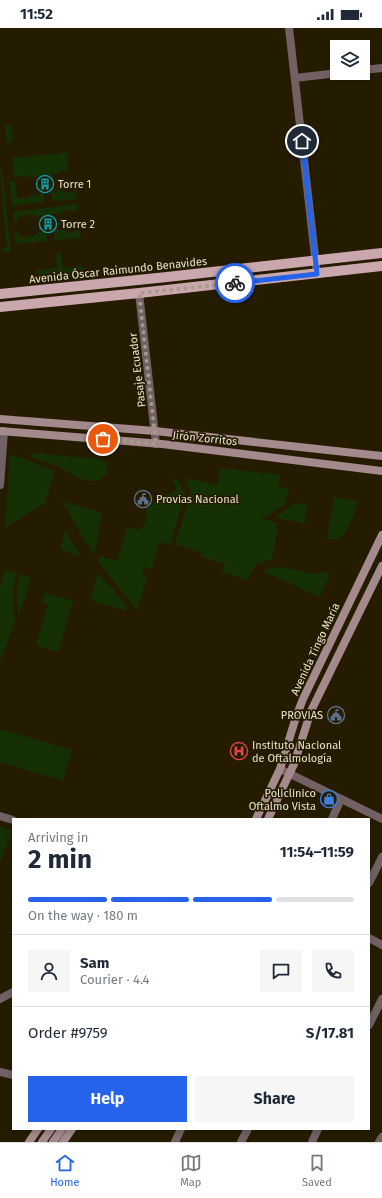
<!DOCTYPE html>
<meta charset="utf-8">
<style>
:root{--surface:#fff;--page:#f6f6f7;--text:#1f2937;--muted:#747a83;--line:#e0e1e3;--accent:#2563eb}
body{margin:0;font-family:"Fira Sans",sans-serif;background:var(--page);color:var(--text);height:100vh;display:flex;flex-direction:column;font-size:15px;white-space:nowrap}
*{box-sizing:border-box;margin:0}
p{font-size:13px;color:var(--muted)}
.icon{flex:none;width:22px;height:22px;fill:none;stroke:currentColor;stroke-width:2;stroke-linecap:round;stroke-linejoin:round}
.map{position:relative;flex:1;overflow:hidden}
.sheet{position:absolute;left:12px;top:790px;width:358px;height:312px;display:flex;flex-direction:column;background:var(--surface);border-radius:0px;box-shadow:0 2px 6px #0003}
.sheet>*{flex:none}
.tools{position:absolute;left:330px;top:12px;display:grid;gap:8px}
.tools a{display:grid;place-items:center;width:40px;height:40px;border-radius:0px;background:var(--surface);box-shadow:0 2px 6px #0003;font-size:20px}
.pin{position:absolute;display:grid;place-items:center;width:34px;height:34px;color:#fff;margin:-17px;border:2px solid #fff;border-radius:50%;box-shadow:0 1px 4px #0007}
.courier{position:absolute;display:grid;place-items:center;width:40px;height:40px;margin:-20px;border:3px solid #2563eb;border-radius:50%;background:#fff;color:#222;box-shadow:0 1px 5px #0007}
.headline em{font-style:normal;font-weight:700}
.headline div{display:flex;flex-direction:column-reverse}
.headline{display:flex;align-items:center;justify-content:space-between;height:68px;padding:0 16px}
h1{font-size:26px;font-weight:700;line-height:30px}
.bar{display:grid;grid-template-columns:repeat(4,1fr);gap:6px 4px;align-content:center;height:48px;padding:0 16px}
.bar i{height:5px;border-radius:3px;background:var(--line)}
.bar .current{background:var(--accent)}
.bar p{grid-column:span 4}
.line{display:flex;align-items:center;gap:10px;padding:0 16px;border-top:1px solid var(--line)}
.line div{flex:1}
.round{display:grid;place-items:center;flex:none;width:42px;height:42px;border-radius:0px;background:var(--page)}
.action{display:flex;gap:8px;margin-top:auto;padding:8px 16px}
.action a{flex:1;height:46px;border-radius:0px;background:var(--accent);color:#fff;font-size:16px;font-weight:700;line-height:46px;text-align:center}
.action a+a{background:var(--page);color:var(--text)}
.status{display:flex;justify-content:space-between;align-items:center;height:28px;padding:0 20px;background:var(--surface);direction:ltr}
.status svg{height:11px;fill:currentColor}
.tab-bar{display:flex;justify-content:space-around;align-items:center;height:56px;border-top:1px solid var(--line);background:var(--surface);font-size:11px;color:var(--muted)}
.tab-bar a{display:grid;justify-items:center;gap:2px}
.tab-bar .current{color:var(--accent)}
.map>svg:first-child{display:block}
.green{fill:#163006}
.lines{fill:none;stroke-linecap:round;stroke-linejoin:round}
.street{stroke:#726164;stroke-width:8}
.secondary{stroke:#a4898d;stroke-width:8}
.primary{stroke:#caa7ad;stroke-width:10}
.done{stroke:#a49d88;stroke-width:4;stroke-dasharray:0 7.2}
.route{stroke:#2563eb;stroke-width:5}
.labels{text-anchor:middle;stroke-width:3.5;stroke-linejoin:round;paint-order:stroke}
.poi-label{font-size:11px;fill:#e8e3d1;stroke:#251c00;text-anchor:start}
.street-label{font-size:11px;fill:#e8e3d1;stroke:#251c00}
</style>
<div class="status"><b>11:52</b><svg viewBox="0 0 49 12"><path d="M0 12V9h3v3zM5 12V6h3v6zM10 12V3h3v9zM15 12V0h3v12zM26 1h20v11H26zM47 4h2v5h-2z"/></svg></div>
<div class="map">
<svg width="382" height="1114" viewBox="0 0 382 1114">
<rect width="100%" height="100%" fill="#251c00"/>
<g class="green">
<polygon points="5,97 11,97 13,114 7,115"/>
<polygon points="71,124 70,126 67,127 68,142 58,144 58,146 48,147 49,149 41,150 40,148 30,150 30,148 24,149 24,147 14,150 12,130"/>
<polygon points="0,141 2,141 11,224 2,225 1,221 7,220"/>
<polygon points="9,153 15,153 17,170 27,171 27,169 34,168 34,166 43,165 44,174 12,178"/>
<polygon points="61,162 61,164 65,164 65,165 76,163 77,171 52,173 51,164"/>
<polygon points="77,176 78,182 71,183 71,181 65,182 65,183 61,184 61,185 51,186 51,189 44,190 43,187 33,189 33,187 21,187 21,189 17,189 18,194 14,194 13,184"/>
<polygon points="64,201 64,203 68,203 68,205 80,202 81,210 55,212 53,202"/>
<polygon points="19,204 20,209 24,209 25,210 36,207 36,205 46,204 47,213 16,216 15,205"/>
<polygon points="61,225 63,240 83,238 84,248 39,253 37,242 57,240 55,226"/>
<path d="M31 425 99 431 107 435 108 445C93 464 70 444 55 437 47 434 39 432 31 429L30 426Z"/>
<polygon points="10,426 55,443 45,475 5,500"/>
<polygon points="220,440 280,447 278,459 289,461 285,476 262,491 278,495 272,531 256,537 247,552 222,544 225,536 201,529 202,525 175,516 191,465 185,450 218,457"/>
<polygon points="172,451 178,452 185,466 170,517 159,514 152,541 144,539 142,547 147,549 137,582 98,534 99,528 117,533 127,499 137,502 143,499 147,491 146,480 177,461"/>
<path d="M334 469 358 473C354 486 346 517 327 511Z"/>
<polygon points="62,473 102,485 94,528"/>
<polygon points="296,475 308,477 304,495 276,490 277,488"/>
<polygon points="65,502 81,528 60,521"/>
<path d="M281 539 313 546 322 544 330 546 320 569 264 544C268 538 275 540 281 539Z"/>
<polygon points="4,542 16,544 13,560 13,581 15,593 0,634 0,559"/>
<polygon points="98,545 127,578 126,583 90,572"/>
<polygon points="19,546 30,549 27,565 18,588 17,564"/>
<polygon points="45,565 73,573 58,624 36,617 48,577 42,575"/>
<polygon points="0,701 72,722 63,753 0,734"/>
<polygon points="0,798 12,803 0,835"/>
</g>
<g class="lines">
<g class="street">
<polyline points="289,0 317,246"/>
<polyline points="363,42 382,40"/>
<polyline points="295,50 338,45"/>
<polyline points="139,265 156,416"/>
<polyline points="0,457 4,403"/>
<polyline points="280,741 382,791"/>
<polyline points="0,788 13,792"/>
<polyline points="332,791 341,771"/>
<polyline points="369,855 382,829"/>
<polyline points="369,910 382,917"/>
<polyline points="0,971 13,964"/>
<polyline points="369,997 382,971"/>
<polyline points="0,1044 13,1047"/>
<polyline points="175,1114 181,1101"/>
<polyline points="241,1114 248,1101"/>
<polyline points="312,1114 318,1101"/>
<polyline points="379,1114 382,1109"/>
</g>
<g class="secondary">
<polyline points="0,391 155,403 382,428"/>
<polyline points="0,403 162,416 382,443"/>
<polyline points="256,791 280,741 296,689 303,671 382,507"/>
<polyline points="268,791 294,736 311,683 382,538"/>
<polyline points="29,1114 38,1101"/>
<polyline points="42,1114 51,1101"/>
<polyline points="53,1114 62,1101"/>
<polyline points="63,1114 72,1101"/>
</g>
<g class="primary">
<polyline points="0,266 167,249 382,225"/>
<polyline points="0,279 139,265 382,238"/>
</g>
</g>
<g class="lines">
<polyline class="done" points="103,411 156,416 139,265 235,255"/>
<polyline class="route" points="235,255 317,246 302,113"/>
</g>
<defs>
<g id="building-ring" transform="scale(0.9)"><circle r="9.5" fill="#251c00" stroke="#0f9aa8" stroke-width="1.5"/><path d="M-4-6H4V6H1V3H-1V6H-4ZM-2.5-4.3h1.7v1.8h-1.7ZM.8-4.3h1.7v1.8H.8ZM-2.5-1h1.7V.8h-1.7ZM.8-1h1.7V.8H.8Z" fill="#0f9aa8"/></g>
<g id="civic-ring" transform="scale(0.9)"><circle r="9.5" fill="#251c00" stroke="#5c6f8a" stroke-width="1.5"/><path d="M-.6-6.5H3V-4.5H.6V-3L4-1V1h2V6H-6V1h2V-1L-.6-3ZM-1.2 2.5V6h2.4V2.5Z" fill="#5c6f8a"/></g>
<g id="hospital-ring" transform="scale(0.9)"><circle r="9.5" fill="#251c00" stroke="#e0444e" stroke-width="1.5"/><path d="M-5-5h3v3.5h4V-5h3V5h-3V1.5h-4V5h-3Z" fill="#e0444e"/></g>
<g id="shop-ring" transform="scale(0.9)"><circle r="9.5" fill="#251c00" stroke="#3f7fe0" stroke-width="1.5"/><path d="M-5-2.5h2.3a2.7 3.5 0 0 1 5.4 0H5L5.5 6h-11ZM-1.5-2.5h3a1.5 2.3 0 0 0-3 0Z" fill="#3f7fe0"/></g>
</defs>
<g fill-rule="evenodd">
<use href="#building-ring" x="45" y="156"/>
<use href="#building-ring" x="48" y="196"/>
<use href="#civic-ring" x="143" y="471"/>
<use href="#civic-ring" x="336" y="687"/>
<use href="#hospital-ring" x="239" y="723"/>
<use href="#shop-ring" x="329" y="771"/>
</g>
<g class="labels">
<g class="poi-label">
<text x="58" y="160">Torre 1</text>
<text x="61" y="200">Torre 2</text>
<text x="156" y="475">Provias Nacional</text>
<text x="323" y="691" text-anchor="end">PROVIAS</text>
<text x="252" y="721">Instituto Nacional<tspan x="252" dy="13">de Oftalmología</tspan></text>
<text x="316" y="769" text-anchor="end">Policlinico<tspan x="316" dy="13">Oftalmo Vista</tspan></text>
</g>
<g class="street-label">
<text transform="translate(118 242) rotate(-6)" y="4">Avenida Óscar Raimundo Benavides</text>
<text transform="translate(137 342) rotate(-97)" y="4">Pasaje Ecuador</text>
<text transform="translate(205 410) rotate(6)" y="4">Jirón Zorritos</text>
<text transform="translate(315 621) rotate(-65)" y="4">Avenida Tingo María</text>
</g>
</g>
</svg>
<div class="tools">
<a><svg class="icon" aria-label="layers" viewBox="0 0 24 24"><path d="M12 4l9 5-9 5-9-5zM3 14l9 5 9-5"/></svg></a>
</div>
<div class="pin" style="left:103px;top:411px;background:#ea580c"><svg class="icon" aria-label="bag" viewBox="0 0 24 24"><path d="M5 8h14l-1 12H6zM9 8a3 3 0 0 1 6 0"/></svg></div>
<div class="pin" style="left:302px;top:113px;background:#1f2937"><svg class="icon" aria-label="home" viewBox="0 0 24 24"><path d="M3 11l9-7 9 7M6 9v11h12V9"/></svg></div>
<div class="courier" style="left:235px;top:255px"><svg class="icon" aria-label="bike" viewBox="0 0 24 24"><circle cx="6" cy="16" r="4"/><circle cx="18" cy="16" r="4"/><path d="M6 16l4-8h5l3 8M10 8l3 8H6M13 5h3"/></svg></div>
<section class="sheet">
<div class="headline"><div><h1>2 min</h1><p>Arriving in</p></div><em>11:54–11:59</em></div>
<div class="bar"><i class="current"></i><i class="current"></i><i class="current"></i><i></i><p>On the way · 180 m</p></div>
<div class="line" style="height:72px"><a class="round"><svg class="icon" aria-label="person" viewBox="0 0 24 24"><circle cx="12" cy="8" r="4"/><path d="M4 21q1-7 8-7t8 7"/></svg></a><div><b>Sam</b><p>Courier · 4.4</p></div><a class="round"><svg class="icon" aria-label="chat" viewBox="0 0 24 24"><path d="M4 5h16v11H9l-5 4z"/></svg></a><a class="round"><svg class="icon" aria-label="phone" viewBox="0 0 24 24"><path d="M5 4h4l2 5-3 2q2 4 5 5l2-3 5 2v4C11 20 4 13 5 4z"/></svg></a></div>
<div class="line" style="height:52px"><div>Order #9759</div><b>S/17.81</b></div>
<div class="action"><a>Help</a><a>Share</a></div>
</section>
</div>
<nav class="tab-bar">
<a class="current"><svg class="icon" aria-label="home" viewBox="0 0 24 24"><path d="M3 11l9-7 9 7M6 9v11h12V9"/></svg>Home</a>
<a><svg class="icon" aria-label="map" viewBox="0 0 24 24"><path d="M3 6l6-2 6 2 6-2v14l-6 2-6-2-6 2zM9 4v14M15 6v14"/></svg>Map</a>
<a><svg class="icon" aria-label="saved" viewBox="0 0 24 24"><path d="M7 4h10v16l-5-4-5 4z"/></svg>Saved</a>
</nav>
